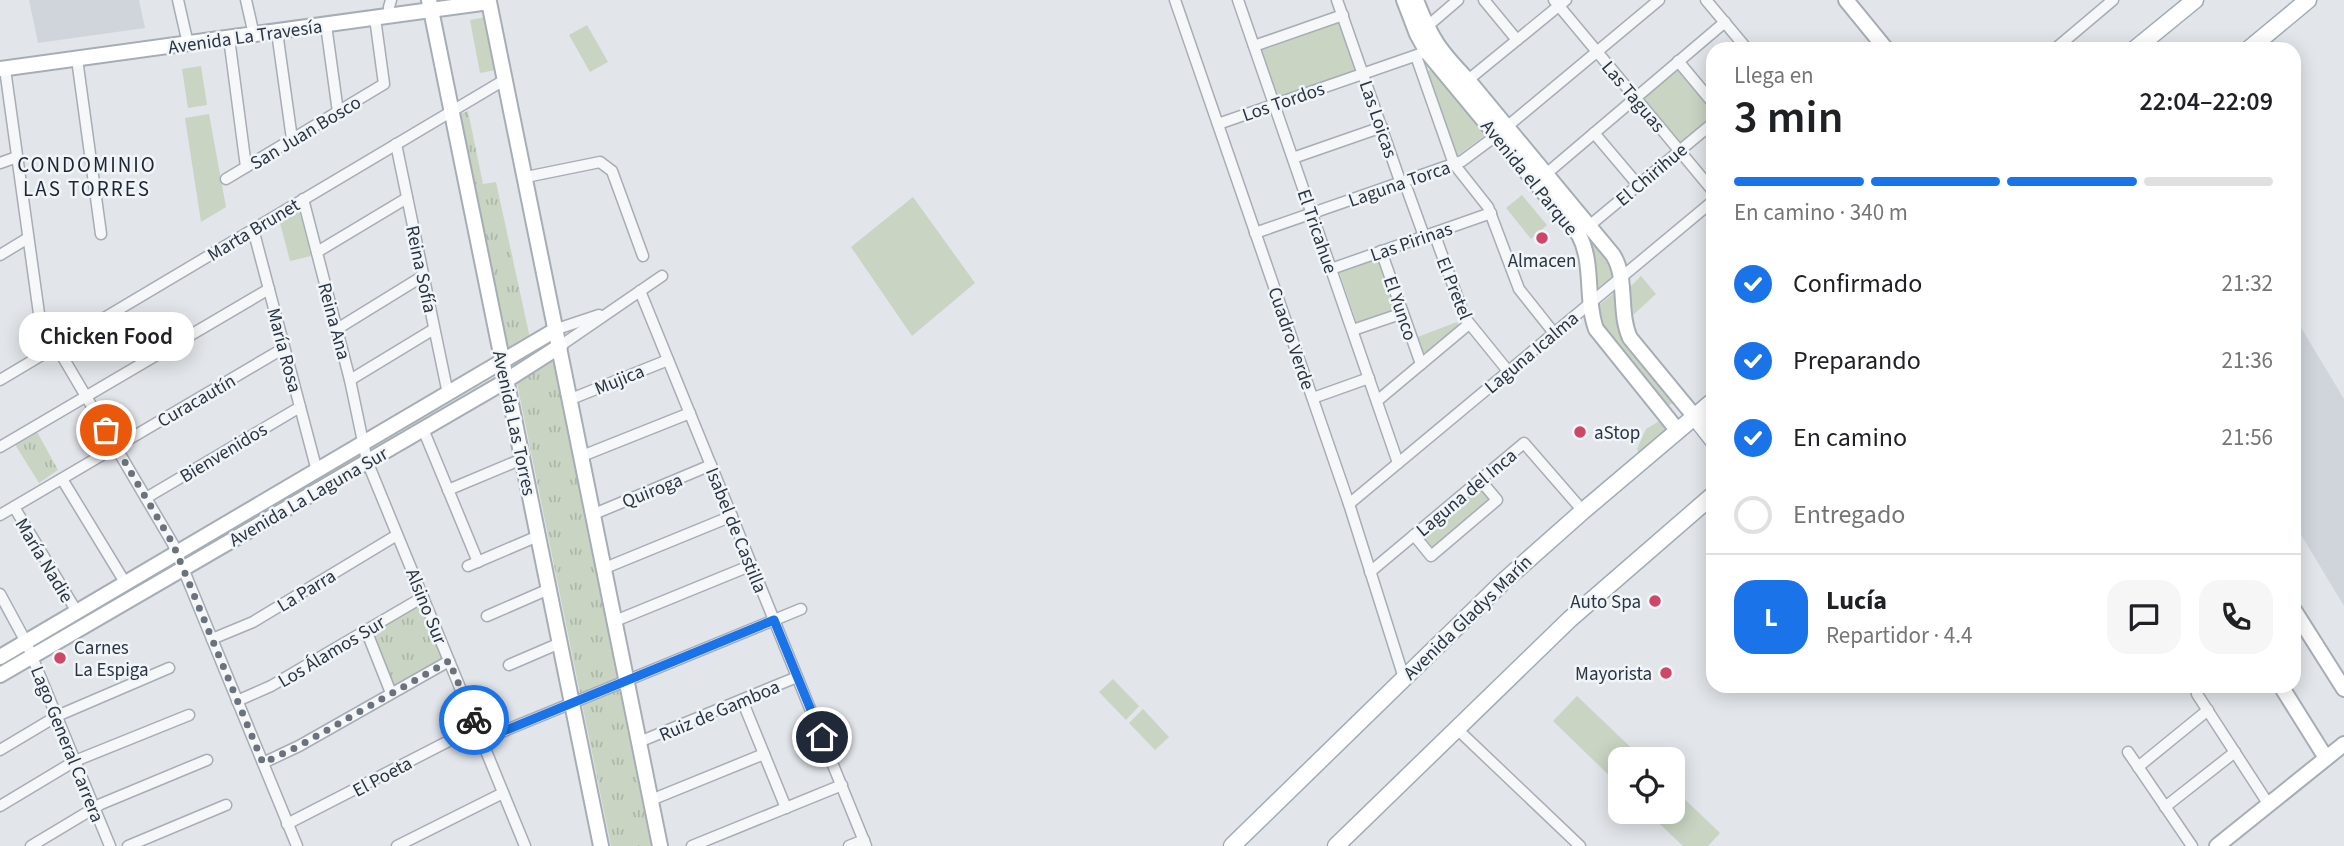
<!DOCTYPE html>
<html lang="es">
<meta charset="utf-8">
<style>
:root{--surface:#fff;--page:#f6f6f6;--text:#202124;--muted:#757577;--line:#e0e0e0;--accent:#1a73e8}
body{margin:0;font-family:"Source Sans 3",sans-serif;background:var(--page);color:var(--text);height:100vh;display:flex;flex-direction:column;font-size:26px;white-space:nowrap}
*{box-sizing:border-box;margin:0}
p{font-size:23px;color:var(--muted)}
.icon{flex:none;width:38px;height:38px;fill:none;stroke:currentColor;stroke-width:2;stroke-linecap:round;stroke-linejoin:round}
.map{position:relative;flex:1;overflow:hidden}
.drawer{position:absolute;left:1706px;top:42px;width:595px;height:651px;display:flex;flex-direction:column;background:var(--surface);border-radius:21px;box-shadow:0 4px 18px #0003}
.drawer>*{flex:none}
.buttons{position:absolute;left:1608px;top:747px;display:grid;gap:14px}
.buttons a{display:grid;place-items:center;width:77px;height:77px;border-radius:14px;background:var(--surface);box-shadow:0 4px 18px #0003;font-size:35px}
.pin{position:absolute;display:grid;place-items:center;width:60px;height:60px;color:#fff;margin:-30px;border:4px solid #fff;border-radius:50%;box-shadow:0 2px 7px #0007}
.courier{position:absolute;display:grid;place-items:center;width:70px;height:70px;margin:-35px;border:5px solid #1a73e8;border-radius:50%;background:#fff;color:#222;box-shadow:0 2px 9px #0007}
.bubble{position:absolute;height:49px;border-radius:21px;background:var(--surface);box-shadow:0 4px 18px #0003;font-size:23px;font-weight:600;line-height:49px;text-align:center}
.headline em{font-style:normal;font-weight:600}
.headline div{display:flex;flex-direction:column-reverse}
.headline{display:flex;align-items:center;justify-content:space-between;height:119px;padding:0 28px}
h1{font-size:46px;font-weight:600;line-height:52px}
.bar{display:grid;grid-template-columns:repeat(4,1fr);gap:10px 7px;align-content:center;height:84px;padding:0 28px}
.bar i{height:9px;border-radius:5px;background:var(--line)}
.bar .on{background:var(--accent)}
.bar p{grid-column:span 4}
.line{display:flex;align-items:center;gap:18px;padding:0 28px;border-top:2px solid var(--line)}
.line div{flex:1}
.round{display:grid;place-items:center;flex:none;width:74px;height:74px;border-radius:21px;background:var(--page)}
ol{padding:0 28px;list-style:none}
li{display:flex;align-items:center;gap:21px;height:77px}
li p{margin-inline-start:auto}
li .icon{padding:7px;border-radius:50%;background:var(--accent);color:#fff;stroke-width:4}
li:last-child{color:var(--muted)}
li i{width:38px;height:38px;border:4px solid var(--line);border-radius:50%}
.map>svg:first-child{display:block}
.built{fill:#d0d5dc}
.grass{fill:#c9d4c3}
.park{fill:url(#park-tufts)}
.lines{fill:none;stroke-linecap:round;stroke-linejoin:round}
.street-casing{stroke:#a7adb5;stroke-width:13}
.secondary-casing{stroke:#a7adb5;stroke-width:18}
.primary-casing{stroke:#a1abb6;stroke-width:19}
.street{stroke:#f5f7f9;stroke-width:10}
.secondary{stroke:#fff;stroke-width:14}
.primary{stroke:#fff;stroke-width:16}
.done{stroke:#6a737d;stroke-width:7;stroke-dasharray:0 12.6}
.route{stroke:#1a73e8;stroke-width:9}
.poi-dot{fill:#cf4767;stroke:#f2f5f8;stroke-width:2.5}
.labels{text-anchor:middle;stroke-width:5;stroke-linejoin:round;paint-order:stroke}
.street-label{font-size:19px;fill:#2a3543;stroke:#f2f5f8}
.poi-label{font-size:19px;fill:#2a3543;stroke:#f2f5f8;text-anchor:start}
.neighbourhood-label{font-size:21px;letter-spacing:2px;fill:#1c2634;stroke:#f2f5f8}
</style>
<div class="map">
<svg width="2344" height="846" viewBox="0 0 2344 846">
<defs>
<pattern id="park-tufts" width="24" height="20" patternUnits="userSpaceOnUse" patternTransform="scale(1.75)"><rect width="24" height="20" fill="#c9d4c3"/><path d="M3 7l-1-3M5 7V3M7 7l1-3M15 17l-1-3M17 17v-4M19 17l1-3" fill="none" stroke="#adb7a9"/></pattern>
</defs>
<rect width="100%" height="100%" fill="#e2e6ea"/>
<g class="built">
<polygon points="29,0 139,0 145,28 38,43"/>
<polygon points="2294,316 2344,399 2344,606 2294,523"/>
</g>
<g class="grass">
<polygon points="486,17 496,70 480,73 470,20"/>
<polygon points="1339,23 1356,72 1277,99 1260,50"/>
<polygon points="587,25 608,62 590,72 569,35"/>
<polygon points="201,66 207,105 188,108 182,69"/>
<polygon points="1677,68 1713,109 1713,117 1681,143 1644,98"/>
<polygon points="1431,69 1483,130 1484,136 1457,156 1427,72"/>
<polygon points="209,114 226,207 201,222 185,118"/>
<polygon points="1522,195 1547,225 1531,239 1506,208"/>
<polygon points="913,197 975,283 912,336 851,247"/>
<polygon points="299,209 311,256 290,261 280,223"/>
<path d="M1588 233C1598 247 1613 261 1613 278L1595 294 1585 237Z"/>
<polygon points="1379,257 1397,311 1357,324 1339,271"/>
<polygon points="1641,276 1656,294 1633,315 1629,288"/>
<polygon points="1614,293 1618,297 1620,326 1673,397 1672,403 1668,406 1662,406 1599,326 1597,307"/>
<polygon points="1457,322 1459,326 1426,353 1421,351 1415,338"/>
<polygon points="1661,420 1670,431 1641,456 1637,449 1646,429"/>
<polygon points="1480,487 1491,500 1432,550 1421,537"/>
<polygon points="1113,679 1139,706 1126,720 1099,692"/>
<polygon points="1577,696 1643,759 1620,760 1620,786 1553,721"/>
<polygon points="1143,709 1169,737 1155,750 1129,723"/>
<polygon points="1673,788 1720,833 1708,846 1683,846 1647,812 1673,812"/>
</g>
<g class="park">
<polygon points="468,111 483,184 496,182 530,338 507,351 458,115"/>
<polygon points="552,361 558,364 615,668 651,846 611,846 517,383"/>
<polygon points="36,430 58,470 39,483 14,443"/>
<polygon points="419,605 444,660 392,688 371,634"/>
</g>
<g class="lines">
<g class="street-casing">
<g id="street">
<polyline points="178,0 188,44"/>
<polyline points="246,0 254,35"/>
<polyline points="1175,0 1349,504 1404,678"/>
<polyline points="1238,0 1398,463"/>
<polyline points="1337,0 1399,178 1407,189 1424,236"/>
<polyline points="1484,0 1517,40"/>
<polyline points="1554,0 1713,191"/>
<polyline points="1706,0 1747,49"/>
<polyline points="389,16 389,7 391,0"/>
<polyline points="326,25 338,112"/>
<polyline points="1423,30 1458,0"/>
<polyline points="277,32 292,139"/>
<polyline points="229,38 246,167"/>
<polyline points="1254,46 1343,15"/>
<polyline points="2055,49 2113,0"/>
<polyline points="1416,56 1454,164 1488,207 1519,289 1554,333"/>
<polyline points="77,59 101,234"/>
<polyline points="1678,61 1713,103"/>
<polyline points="5,69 41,328 61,354 173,544 297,846"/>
<polyline points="1468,80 1566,0"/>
<polyline points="1218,124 1420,54"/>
<polyline points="1594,133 1638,185"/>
<polyline points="396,144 448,394"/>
<polyline points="1293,158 1382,127"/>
<polyline points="0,163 17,157"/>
<polyline points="1546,174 1725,22"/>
<polyline points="526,177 600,162 612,171 643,256"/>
<polyline points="226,179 384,84 375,18"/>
<polyline points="303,199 350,380 367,461 525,846"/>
<polyline points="1589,226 1713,123"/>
<polyline points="253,229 317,471"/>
<polyline points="1255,233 1462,161 1497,135 1659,0"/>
<polyline points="1434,233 1465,318 1508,371"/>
<polyline points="1381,251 1421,364"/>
<polyline points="317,252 407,198"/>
<polyline points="0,255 28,238"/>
<polyline points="1331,269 1491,213"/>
<polyline points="640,291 866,846"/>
<polyline points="337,329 423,276"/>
<polyline points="557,329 599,315"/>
<polyline points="1353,330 1403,313"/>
<polyline points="560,346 662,276"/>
<polyline points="0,380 506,79"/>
<polyline points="350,380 434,329"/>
<polyline points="1313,398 1369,378"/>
<polyline points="571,399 668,360"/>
<polyline points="1377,401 1469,324"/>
<polyline points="423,429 478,562"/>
<polyline points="0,447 269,289"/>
<polyline points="582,456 690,413"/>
<polyline points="62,479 126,584"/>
<polyline points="448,490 522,459"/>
<polyline points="146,498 300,407"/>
<polyline points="1349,504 1713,201"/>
<polyline points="14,507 77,612"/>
<polyline points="594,514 711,465"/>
<polyline points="0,515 284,348"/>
<polyline points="1414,535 1431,556 1497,500 1481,481"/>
<polyline points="468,566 538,536"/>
<polyline points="605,568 732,516"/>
<polyline points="1370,572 1524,443 1583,511"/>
<polyline points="0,594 26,642 110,846"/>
<polyline points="487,616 549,589"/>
<polyline points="615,621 752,565"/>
<polyline points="366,630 391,693"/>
<polyline points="212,639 253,622 397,535"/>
<polyline points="509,665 560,643"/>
<polyline points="2197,694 2269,805"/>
<polyline points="742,700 786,808"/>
<polyline points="237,701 271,686 423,597"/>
<polyline points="1456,728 1580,846"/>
<polyline points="482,740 801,609"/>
<polyline points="639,742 797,677"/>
<polyline points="0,750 57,716 169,668"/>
<polyline points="2128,752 2192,846"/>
<polyline points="263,763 299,746 449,661"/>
<polyline points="2138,767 2208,710"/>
<polyline points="651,800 764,754"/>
<polyline points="0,806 75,761 189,715"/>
<polyline points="2165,807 2235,752"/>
<polyline points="287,824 476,727"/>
<polyline points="31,846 101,804 207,760"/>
<polyline points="128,846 226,805"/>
<polyline points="397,846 503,793"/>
<polyline points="692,846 842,785"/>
<polyline points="849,846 864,840"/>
</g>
</g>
<g class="secondary-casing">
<g id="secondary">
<polyline points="429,0 601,846"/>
<path d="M1404 0 1417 34 1427 52 1579 235C1594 263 1585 299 1596 329L1678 431"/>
<path d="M1416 0C1431 39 1440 51 1468 80L1613 255C1628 279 1618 312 1630 338L1695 417"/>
<polyline points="1846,0 1886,49"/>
<polyline points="0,69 489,2 660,846"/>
<polyline points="2294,610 2344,689"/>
<polyline points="0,657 557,329"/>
<polyline points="0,675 499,385 560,346"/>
<polyline points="2281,686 2326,758"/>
<polyline points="2217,846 2344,744"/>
</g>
</g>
<g class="primary-casing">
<g id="primary">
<polyline points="2135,49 2195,0"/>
<polyline points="2249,49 2308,0"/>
<polyline points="1695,417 1713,440"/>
<polyline points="1232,846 1504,581 1583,511 1713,401"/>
<polyline points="1336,846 1570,619 1713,495"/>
</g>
</g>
<use href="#street" class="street"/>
<use href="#secondary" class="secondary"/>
<use href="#primary" class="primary"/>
</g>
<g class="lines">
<polyline class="done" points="106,430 173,544 263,763 299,746 449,661 474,720"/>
<polyline class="route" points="474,720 482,740 774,620 822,737"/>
</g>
<g class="poi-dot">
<circle cx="1542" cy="238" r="7"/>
<circle cx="1580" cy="432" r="7"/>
<circle cx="1655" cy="601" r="7"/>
<circle cx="60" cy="658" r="7"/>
<circle cx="1666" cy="673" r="7"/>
</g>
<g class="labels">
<g class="street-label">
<text transform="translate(245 36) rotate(-8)" y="7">Avenida La Travesía</text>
<text transform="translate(1634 96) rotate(50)" y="7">Las Taguas</text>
<text transform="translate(1283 101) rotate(-19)" y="7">Los Tordos</text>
<text transform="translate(1379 119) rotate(71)" y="7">Las Loicas</text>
<text transform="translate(305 132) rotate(-31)" y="7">San Juan Bosco</text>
<text transform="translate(1651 174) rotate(-40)" y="7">El Chirihue</text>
<text transform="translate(1530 177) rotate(51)" y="7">Avenida el Parque</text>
<text transform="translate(1399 183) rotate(-19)" y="7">Laguna Torca</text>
<text transform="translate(253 229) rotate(-31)" y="7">Marta Brunet</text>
<text transform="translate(1318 231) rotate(71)" y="7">El Tricahue</text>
<text transform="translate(1411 241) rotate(-19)" y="7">Las Pirinas</text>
<text transform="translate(422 269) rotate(78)" y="7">Reina Sofía</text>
<text transform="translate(1455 288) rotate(68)" y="7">El Pretel</text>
<text transform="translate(1401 308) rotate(71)" y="7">El Yunco</text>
<text transform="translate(335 321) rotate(75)" y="7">Reina Ana</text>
<text transform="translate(1292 338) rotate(71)" y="7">Cuadro Verde</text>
<text transform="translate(285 350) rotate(75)" y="7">María Rosa</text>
<text transform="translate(1531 352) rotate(-40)" y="7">Laguna Icalma</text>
<text transform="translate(619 379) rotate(-22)" y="7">Mujica</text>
<text transform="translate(196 400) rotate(-30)" y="7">Curacautín</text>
<text transform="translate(515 423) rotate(78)" y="7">Avenida Las Torres</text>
<text transform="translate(223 452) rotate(-31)" y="7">Bienvenidos</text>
<text transform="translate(652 490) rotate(-22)" y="7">Quiroga</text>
<text transform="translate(1466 492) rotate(-40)" y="7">Laguna del Inca</text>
<text transform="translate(308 496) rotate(-30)" y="7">Avenida La Laguna Sur</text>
<text transform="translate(737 530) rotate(68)" y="7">Isabel de Castilla</text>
<text transform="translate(45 560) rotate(59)" y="7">María Nadie</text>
<text transform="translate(306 590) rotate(-31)" y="7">La Parra</text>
<text transform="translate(427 606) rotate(68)" y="7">Alsino Sur</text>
<text transform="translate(1467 617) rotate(-44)" y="7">Avenida Gladys Marín</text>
<text transform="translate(331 651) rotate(-31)" y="7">Los Álamos Sur</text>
<text transform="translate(719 710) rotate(-23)" y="7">Ruiz de Gamboa</text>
<text transform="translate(68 744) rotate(68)" y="7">Lago General Carrera</text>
<text transform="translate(382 776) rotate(-28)" y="7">El Poeta</text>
</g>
<g class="poi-label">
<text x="1542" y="267" text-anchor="middle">Almacen</text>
<text x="1594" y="439">aStop</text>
<text x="1641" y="608" text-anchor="end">Auto Spa</text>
<text x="74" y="654">Carnes<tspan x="74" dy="22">La Espiga</tspan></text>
<text x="1652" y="680" text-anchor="end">Mayorista</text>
</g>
<g class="neighbourhood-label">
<text x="87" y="172">CONDOMINIO<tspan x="87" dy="24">LAS TORRES</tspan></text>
</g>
</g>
</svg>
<div class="buttons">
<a><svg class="icon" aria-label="locate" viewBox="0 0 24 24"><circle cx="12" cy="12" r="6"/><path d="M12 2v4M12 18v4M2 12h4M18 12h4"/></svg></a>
</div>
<div class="pin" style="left:106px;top:430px;background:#ea580c"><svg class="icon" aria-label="bag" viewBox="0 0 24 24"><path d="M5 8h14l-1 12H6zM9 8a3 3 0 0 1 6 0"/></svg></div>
<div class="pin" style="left:822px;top:737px;background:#1f2937"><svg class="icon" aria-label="home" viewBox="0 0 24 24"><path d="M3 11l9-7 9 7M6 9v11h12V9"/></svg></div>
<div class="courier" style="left:474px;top:720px"><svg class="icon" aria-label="bike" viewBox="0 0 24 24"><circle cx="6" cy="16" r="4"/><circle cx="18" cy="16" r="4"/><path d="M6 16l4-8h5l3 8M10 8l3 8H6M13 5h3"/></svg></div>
<div class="bubble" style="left:19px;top:312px;width:175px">Chicken Food</div>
<section class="drawer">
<div class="headline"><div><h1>3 min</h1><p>Llega en</p></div><em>22:04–22:09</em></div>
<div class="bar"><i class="on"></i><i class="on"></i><i class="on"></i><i></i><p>En camino · 340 m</p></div>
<ol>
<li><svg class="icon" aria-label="check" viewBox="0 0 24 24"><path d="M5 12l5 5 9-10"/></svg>Confirmado<p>21:32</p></li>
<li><svg class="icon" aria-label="check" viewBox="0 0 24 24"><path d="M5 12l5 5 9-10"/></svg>Preparando<p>21:36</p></li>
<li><svg class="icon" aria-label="check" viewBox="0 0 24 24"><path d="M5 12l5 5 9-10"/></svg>En camino<p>21:56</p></li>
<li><i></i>Entregado</li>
</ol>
<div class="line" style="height:126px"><b class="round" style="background:var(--accent);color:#fff">L</b><div><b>Lucía</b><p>Repartidor · 4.4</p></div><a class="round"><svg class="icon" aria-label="chat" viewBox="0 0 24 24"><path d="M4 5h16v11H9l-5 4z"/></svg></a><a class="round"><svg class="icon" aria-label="phone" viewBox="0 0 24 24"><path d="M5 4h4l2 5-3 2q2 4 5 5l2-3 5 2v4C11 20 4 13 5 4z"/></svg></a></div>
</section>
</div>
